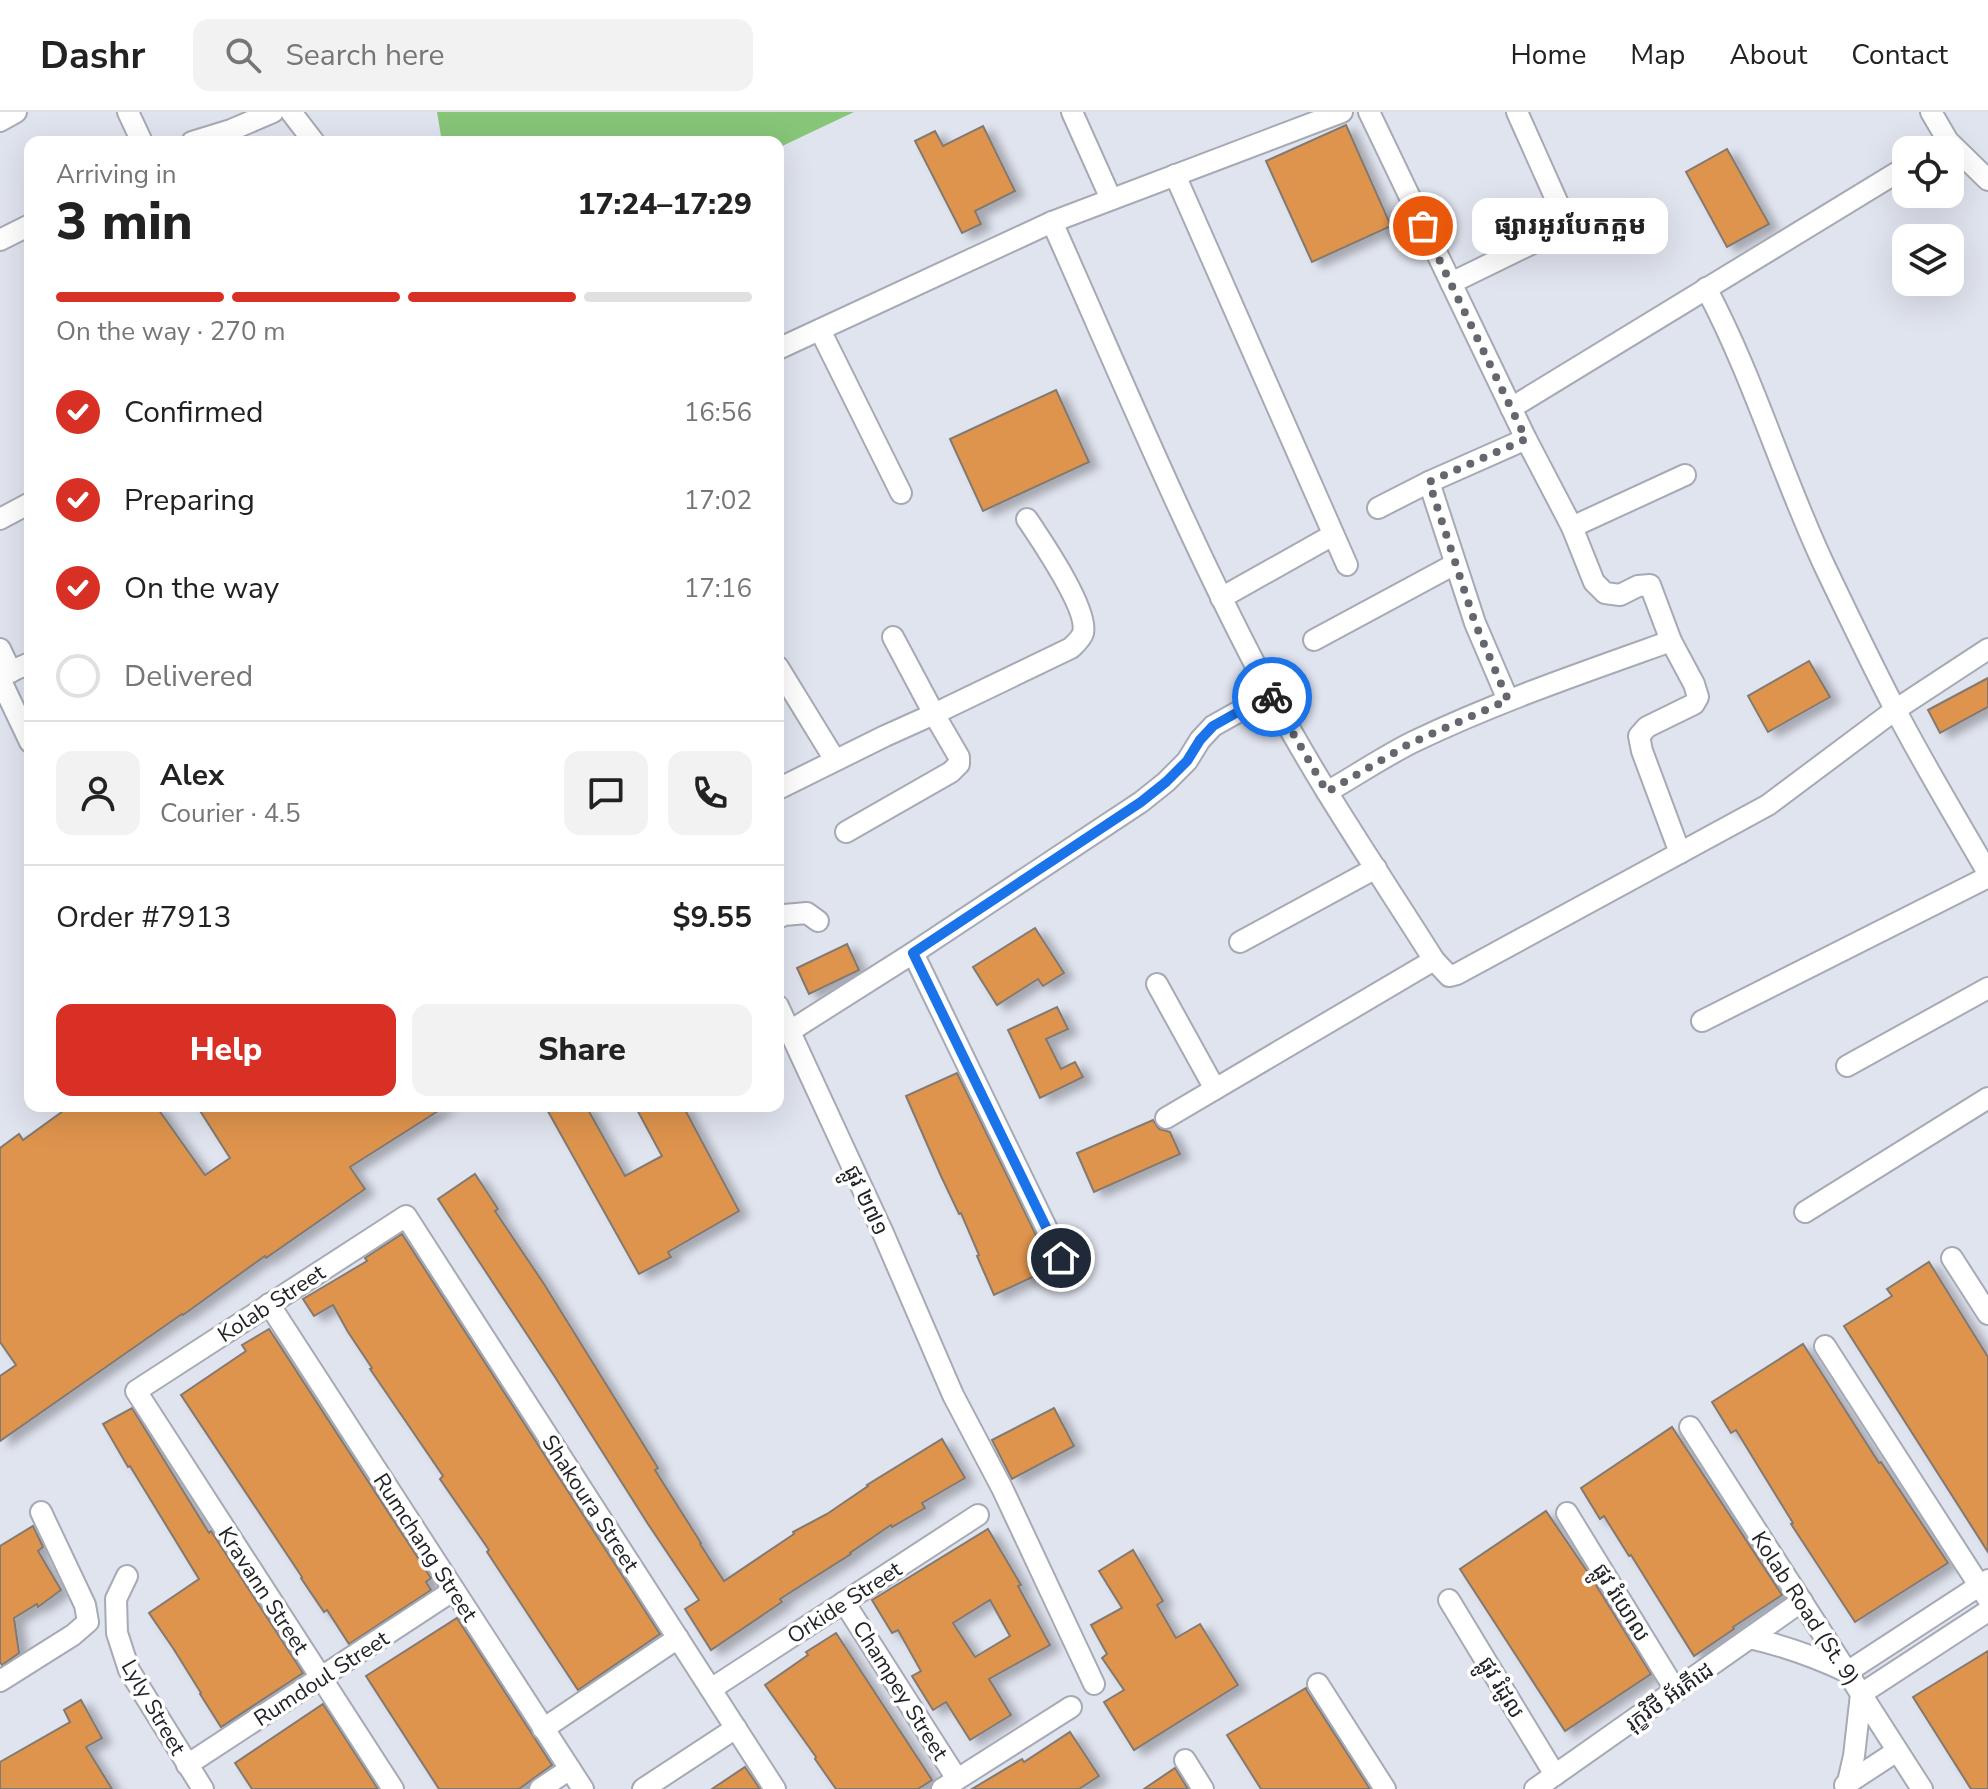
<!DOCTYPE html>
<meta charset="utf-8">
<style>
:root{--surface:#fff;--page:#f2f2f2;--text:#222;--muted:#767676;--line:#e0e0e0;--accent:#d93025}
body{margin:0;font-family:"Nunito Sans","Noto Sans Khmer",sans-serif;background:var(--page);color:var(--text);height:100vh;display:flex;flex-direction:column;font-size:30px;white-space:nowrap}
*{box-sizing:border-box;margin:0}
p{font-size:26px;color:var(--muted)}
.icon{flex:none;width:44px;height:44px;fill:none;stroke:currentColor;stroke-width:2;stroke-linecap:round;stroke-linejoin:round}
.map{position:relative;flex:1;overflow:hidden}
.drawer{position:absolute;left:24px;top:24px;width:760px;height:976px;display:flex;flex-direction:column;background:var(--surface);border-radius:16px;box-shadow:0 8px 32px #0002}
.drawer>*{flex:none}
.buttons{position:absolute;left:1892px;top:24px;display:grid;gap:16px}
.buttons a{display:grid;place-items:center;width:72px;height:72px;border-radius:16px;background:var(--surface);box-shadow:0 8px 32px #0002;font-size:40px}
.pin{position:absolute;display:grid;place-items:center;width:68px;height:68px;color:#fff;margin:-34px;border:4px solid #fff;border-radius:50%;box-shadow:0 2px 8px #0007}
.courier{position:absolute;display:grid;place-items:center;width:80px;height:80px;margin:-40px;border:6px solid #1a73e8;border-radius:50%;background:#fff;color:#222;box-shadow:0 2px 10px #0007}
.bubble{position:absolute;height:56px;border-radius:16px;background:var(--surface);box-shadow:0 8px 32px #0002;font-size:26px;font-weight:800;line-height:56px;text-align:center}
.head em{font-style:normal;font-weight:800}
.head div{display:flex;flex-direction:column-reverse}
.head{display:flex;align-items:center;justify-content:space-between;height:136px;padding:0 32px}
h1{font-size:52px;font-weight:800;line-height:60px}
.bar{display:grid;grid-template-columns:repeat(4,1fr);gap:12px 8px;align-content:center;height:96px;padding:0 32px}
.bar i{height:10px;border-radius:6px;background:var(--line)}
.bar .on{background:var(--accent)}
.bar p{grid-column:span 4}
.line{display:flex;align-items:center;gap:20px;padding:0 32px;border-top:2px solid var(--line)}
.line div{flex:1}
.round{display:grid;place-items:center;flex:none;width:84px;height:84px;border-radius:16px;background:var(--page)}
ol{padding:0 32px;list-style:none}
li{display:flex;align-items:center;gap:24px;height:88px}
li p{margin-inline-start:auto}
li .icon{padding:8px;border-radius:50%;background:var(--accent);color:#fff;stroke-width:4}
li:last-child{color:var(--muted)}
li i{width:44px;height:44px;border:4px solid var(--line);border-radius:50%}
.button{display:flex;gap:16px;margin-top:auto;padding:16px 32px}
.button a{flex:1;height:92px;border-radius:16px;background:var(--accent);color:#fff;font-size:32px;font-weight:800;line-height:92px;text-align:center}
.button a+a{background:var(--page);color:var(--text)}
header{display:flex;align-items:center;gap:48px;box-sizing:border-box;height:112px;padding:0 40px;background:var(--surface);border-bottom:2px solid var(--line)}
header strong{font-size:38px}
nav{display:flex;gap:44px;margin-inline-start:auto;font-size:28px}
.search{width:560px;height:72px;background:var(--page);display:flex;align-items:center;gap:20px;box-sizing:border-box;padding:0 28px;border-radius:16px;color:var(--muted);font-size:30px}
.map>svg:first-child{display:block}
.green{fill:#87c578}
.building{fill:#df944e;stroke:#827971;stroke-width:2;fill-rule:evenodd;filter:url(#shadow)}
.lines{fill:none;stroke-linecap:round;stroke-linejoin:round}
.street-casing{stroke:#a6aab4;stroke-width:24}
.street{stroke:#fff;stroke-width:20}
.done{stroke:#64676d;stroke-width:8;stroke-dasharray:0 14.4}
.route{stroke:#1a73e8;stroke-width:10}
.labels{text-anchor:middle;stroke-width:7;stroke-linejoin:round;paint-order:stroke}
.street-label{font-size:22px;fill:#212327;stroke:#fff}
</style>
<header>
<strong>Dashr</strong>
<div class="search"><svg class="icon" aria-label="search" viewBox="0 0 24 24"><circle cx="10" cy="10" r="6"/><path d="M15 15l6 6"/></svg>Search here</div>
<nav><a>Home</a><a>Map</a><a>About</a><a>Contact</a></nav>
</header>
<div class="map">
<svg width="1988" height="1677" viewBox="0 0 1988 1677">
<defs>
<filter id="shadow"><feDropShadow dx="9" dy="5" stdDeviation="4" flood-color="#0004"/></filter>
</defs>
<rect width="100%" height="100%" fill="#e0e4ef"/>
<polygon class="green" points="437,0 854,0 778,36 778,30 442,30"/>
<g class="building">
<polygon points="1346,13 1391,114 1312,150 1266,49"/>
<polygon points="983,14 1015,79 975,99 981,112 962,121 915,29 935,19 943,34"/>
<polygon points="1727,37 1769,112 1727,135 1686,60"/>
<polygon points="1056,278 1089,350 983,399 950,327"/>
<polygon points="1809,549 1830,585 1768,620 1748,584"/>
<polygon points="1988,566 1988,595 1940,621 1928,598"/>
<polygon points="1035,816 1064,861 1043,874 1038,867 997,893 973,855"/>
<polygon points="847,832 859,858 809,882 797,856"/>
<polygon points="1057,895 1068,917 1046,927 1061,957 1075,950 1083,965 1040,986 1008,918"/>
<polygon points="957,961 1052,1156 994,1183 977,1144 979,1143 961,1101 959,1102 941,1064 906,984"/>
<polygon points="70,994 156,994 205,1063 230,1046 197,994 446,994 350,1055 365,1077 266,1146 265,1144 183,1203 182,1202 0,1329 0,1264 16,1253 0,1230 0,1036 19,1022 23,1028"/>
<polygon points="545,994 586,994 625,1064 662,1044 635,994 683,994 739,1099 668,1140 671,1145 639,1162"/>
<polygon points="1153,1008 1159,1017 1170,1020 1180,1042 1094,1080 1077,1041"/>
<polygon points="475,1062 498,1097 495,1099 544,1172 658,1356 655,1358 701,1431 700,1432 724,1469 794,1422 793,1420 827,1402 868,1374 867,1373 942,1327 965,1366 922,1391 925,1396 892,1415 891,1413 850,1441 851,1442 780,1487 782,1490 711,1538 685,1497 699,1488 648,1412 555,1265 438,1087"/>
<polygon points="402,1122 660,1522 578,1578 487,1440 489,1438 440,1367 443,1364 370,1257 372,1256 348,1220 333,1193 314,1204 303,1187 367,1149 365,1146"/>
<polygon points="1929,1150 1988,1245 1988,1440 1844,1214 1892,1184 1887,1177"/>
<polygon points="269,1217 431,1466 426,1470 431,1478 349,1532 327,1498 324,1500 301,1466 302,1465 181,1283 246,1239 242,1233"/>
<polygon points="1803,1232 1879,1351 1881,1350 1948,1451 1855,1510 1791,1412 1793,1411 1736,1318 1731,1321 1712,1290"/>
<polygon points="132,1296 209,1421 211,1419 303,1561 221,1615 200,1582 201,1581 173,1536 149,1501 199,1467 130,1354 128,1355 103,1312"/>
<polygon points="1054,1296 1074,1334 1012,1367 992,1328"/>
<polygon points="1672,1315 1782,1483 1733,1515 1734,1517 1694,1544 1631,1443 1629,1444 1604,1404 1600,1407 1581,1376"/>
<polygon points="1546,1399 1591,1465 1651,1562 1565,1619 1460,1457"/>
<polygon points="33,1414 43,1435 38,1439 61,1478 38,1495 37,1492 14,1506 19,1541 2,1553 0,1550 0,1434"/>
<path d="M988 1417 1021 1473 1018 1474 1050 1533 989 1567 1011 1603 970 1628 946 1590 933 1598 912 1564 921 1559 898 1518 892 1521 872 1488ZM990 1488 1010 1524 975 1545 953 1511Z"/>
<polygon points="1133,1438 1163,1489 1157,1493 1176,1526 1200,1512 1238,1573 1134,1638 1104,1590 1124,1578 1102,1546 1107,1542 1091,1513 1122,1496 1099,1459"/>
<polygon points="457,1506 552,1653 519,1677 439,1677 366,1564"/>
<polygon points="836,1521 932,1668 918,1677 836,1677 815,1647 816,1645 765,1573 808,1543 806,1540"/>
<polygon points="1988,1539 1988,1677 1971,1677 1913,1585"/>
<polygon points="1306,1576 1307,1579 1370,1677 1261,1677 1249,1658 1227,1623"/>
<polygon points="81,1588 102,1626 86,1635 112,1677 0,1677 0,1650 70,1610 64,1598"/>
<polygon points="323,1592 378,1677 252,1677 235,1651"/>
<polygon points="1070,1620 1099,1664 1079,1677 972,1677 1022,1647 1024,1650"/>
<polygon points="745,1655 760,1677 712,1677"/>
<polygon points="1175,1656 1188,1677 1144,1677"/>
</g>
<g class="lines">
<g class="street-casing">
<g id="street">
<polyline points="128,0 142,30"/>
<polyline points="291,0 314,30"/>
<polyline points="1072,0 1111,87"/>
<polyline points="1369,0 1526,327 1572,415 1594,470 1605,481 1620,483 1638,474 1650,473 1671,529 1694,572 1698,585 1694,592 1647,615 1639,624 1642,639 1680,741"/>
<polyline points="1931,0 1948,29 1988,68"/>
<polyline points="0,9 16,0"/>
<polyline points="192,30 231,18 273,0"/>
<polyline points="1175,63 1347,453"/>
<path d="M1052 110C1122 267 1188 427 1269 579 1318 672 1378 759 1434 848L1449 864 1457 862 1768 693 1895 598 1988 537"/>
<polyline points="0,128 30,113"/>
<polyline points="1451,171 1568,114 1517,0"/>
<path d="M1706 176C1754 266 1782 364 1825 455 1848 503 1871 551 1895 597 1924 653 1957 707 1988 761"/>
<polyline points="820,218 901,381"/>
<polyline points="778,237 1052,110 1342,0"/>
<polyline points="1511,296 1906,55"/>
<polyline points="1429,370 1475,511 1508,588"/>
<polyline points="1378,396 1429,370 1526,327"/>
<polyline points="0,407 30,391"/>
<polyline points="1572,415 1685,363"/>
<polyline points="1221,486 1333,423"/>
<polyline points="1314,528 1455,452"/>
<polyline points="0,537 11,560"/>
<polyline points="778,555 835,648"/>
<polyline points="0,564 30,551"/>
<polyline points="0,567 30,630"/>
<polyline points="778,677 885,624 934,602 893,525"/>
<path d="M1327 680C1355 664 1383 645 1413 630 1496 590 1584 560 1671 529"/>
<path d="M846 720 951 660 959 652V645L934 602 1071 536C1075 532 1081 527 1083 521 1089 498 1041 428 1027 407"/>
<polyline points="778,806 784,803 807,801 818,809"/>
<polyline points="1240,830 1376,756"/>
<polyline points="913,841 1061,1146"/>
<polyline points="1157,872 1215,977"/>
<polyline points="778,894 883,1121 953,1283 1002,1376 1094,1572"/>
<polyline points="1702,909 1988,765"/>
<polyline points="790,919 913,841 1141,690 1166,670 1187,649 1200,628 1213,614 1270,582"/>
<polyline points="1847,954 1988,876"/>
<polyline points="1166,1006 1434,848"/>
<polyline points="1805,1100 1988,986"/>
<polyline points="1952,1146 1988,1202"/>
<polyline points="269,1192 583,1677"/>
<polyline points="1825,1234 1988,1487"/>
<polyline points="1690,1315 1922,1677"/>
<polyline points="1567,1401 1676,1579"/>
<polyline points="127,1464 116,1487 117,1521 129,1558 203,1677"/>
<polyline points="1449,1488 1555,1663"/>
<polyline points="844,1490 957,1667"/>
<path d="M1750 1526C1784 1534 1816 1545 1847 1560L1988 1468"/>
<polyline points="0,1569 73,1523 88,1510 85,1493 41,1400"/>
<polyline points="1318,1572 1385,1677"/>
<polyline points="711,1577 978,1403"/>
<polyline points="543,1617 678,1526"/>
<polyline points="1185,1648 1203,1677"/>
<polyline points="187,1653 454,1478"/>
<polyline points="1848,1670 1854,1644 1861,1582 1988,1499"/>
<polyline points="1845,1673 1897,1639"/>
<polyline points="393,1677 136,1279 406,1104 775,1677"/>
<polyline points="540,1677 570,1657"/>
<polyline points="643,1677 736,1616"/>
<polyline points="942,1677 1071,1595"/>
<polyline points="1535,1677 1802,1489"/>
</g>
</g>
<use href="#street" class="street"/>
</g>
<g class="lines">
<polyline class="done" points="1272,585 1327,680 1409,632 1508,588 1475,511 1429,370 1526,327 1423,114"/>
<polyline class="route" points="1061,1146 913,841 1141,690 1166,670 1187,649 1200,628 1213,614 1270,582 1272,585"/>
</g>
<g class="labels">
<g class="street-label">
<text transform="translate(867 1088) rotate(65)" y="8">ផ្លូវ ២៧១</text>
<text transform="translate(271 1191) rotate(-33)" y="8">Kolab Street</text>
<text transform="translate(591 1391) rotate(57)" y="8">Shakoura Street</text>
<text transform="translate(426 1435) rotate(57)" y="8">Rumchang Street</text>
<text transform="translate(264 1478) rotate(57)" y="8">Kravann Street</text>
<text transform="translate(844 1490) rotate(-33)" y="8">Orkide Street</text>
<text transform="translate(1622 1490) rotate(58)" y="8">ផ្លូវ រំយោល</text>
<text transform="translate(1806 1496) rotate(57)" y="8">Kolab Road (St. 9)</text>
<text transform="translate(321 1566) rotate(-33)" y="8">Rumdoul Street</text>
<text transform="translate(1502 1575) rotate(59)" y="8">ផ្លូវ រំដូល</text>
<text transform="translate(901 1578) rotate(58)" y="8">Champey Street</text>
<text transform="translate(1669 1584) rotate(-35)" y="8">រុក្ខវិថី អ័រគីដេ</text>
<text transform="translate(154 1595) rotate(60)" y="8">Lyly Street</text>
</g>
</g>
</svg>
<div class="buttons">
<a><svg class="icon" aria-label="locate" viewBox="0 0 24 24"><circle cx="12" cy="12" r="6"/><path d="M12 2v4M12 18v4M2 12h4M18 12h4"/></svg></a>
<a><svg class="icon" aria-label="layers" viewBox="0 0 24 24"><path d="M12 4l9 5-9 5-9-5zM3 14l9 5 9-5"/></svg></a>
</div>
<div class="pin" style="left:1423px;top:114px;background:#ea580c"><svg class="icon" aria-label="bag" viewBox="0 0 24 24"><path d="M5 8h14l-1 12H6zM9 8a3 3 0 0 1 6 0"/></svg></div>
<div class="pin" style="left:1061px;top:1146px;background:#1f2937"><svg class="icon" aria-label="home" viewBox="0 0 24 24"><path d="M3 11l9-7 9 7M6 9v11h12V9"/></svg></div>
<div class="courier" style="left:1272px;top:585px"><svg class="icon" aria-label="bike" viewBox="0 0 24 24"><circle cx="6" cy="16" r="4"/><circle cx="18" cy="16" r="4"/><path d="M6 16l4-8h5l3 8M10 8l3 8H6M13 5h3"/></svg></div>
<div class="bubble" style="left:1472px;top:86px;width:196px">ផ្សារអូរបែកក្អម</div>
<section class="drawer">
<div class="head"><div><h1>3 min</h1><p>Arriving in</p></div><em>17:24–17:29</em></div>
<div class="bar"><i class="on"></i><i class="on"></i><i class="on"></i><i></i><p>On the way · 270 m</p></div>
<ol>
<li><svg class="icon" aria-label="check" viewBox="0 0 24 24"><path d="M5 12l5 5 9-10"/></svg>Confirmed<p>16:56</p></li>
<li><svg class="icon" aria-label="check" viewBox="0 0 24 24"><path d="M5 12l5 5 9-10"/></svg>Preparing<p>17:02</p></li>
<li><svg class="icon" aria-label="check" viewBox="0 0 24 24"><path d="M5 12l5 5 9-10"/></svg>On the way<p>17:16</p></li>
<li><i></i>Delivered</li>
</ol>
<div class="line" style="height:144px"><a class="round"><svg class="icon" aria-label="person" viewBox="0 0 24 24"><circle cx="12" cy="8" r="4"/><path d="M4 21q1-7 8-7t8 7"/></svg></a><div><b>Alex</b><p>Courier · 4.5</p></div><a class="round"><svg class="icon" aria-label="chat" viewBox="0 0 24 24"><path d="M4 5h16v11H9l-5 4z"/></svg></a><a class="round"><svg class="icon" aria-label="phone" viewBox="0 0 24 24"><path d="M5 4h4l2 5-3 2q2 4 5 5l2-3 5 2v4C11 20 4 13 5 4z"/></svg></a></div>
<div class="line" style="height:104px"><div>Order #7913</div><b>$9.55</b></div>
<div class="button"><a>Help</a><a>Share</a></div>
</section>
</div>
